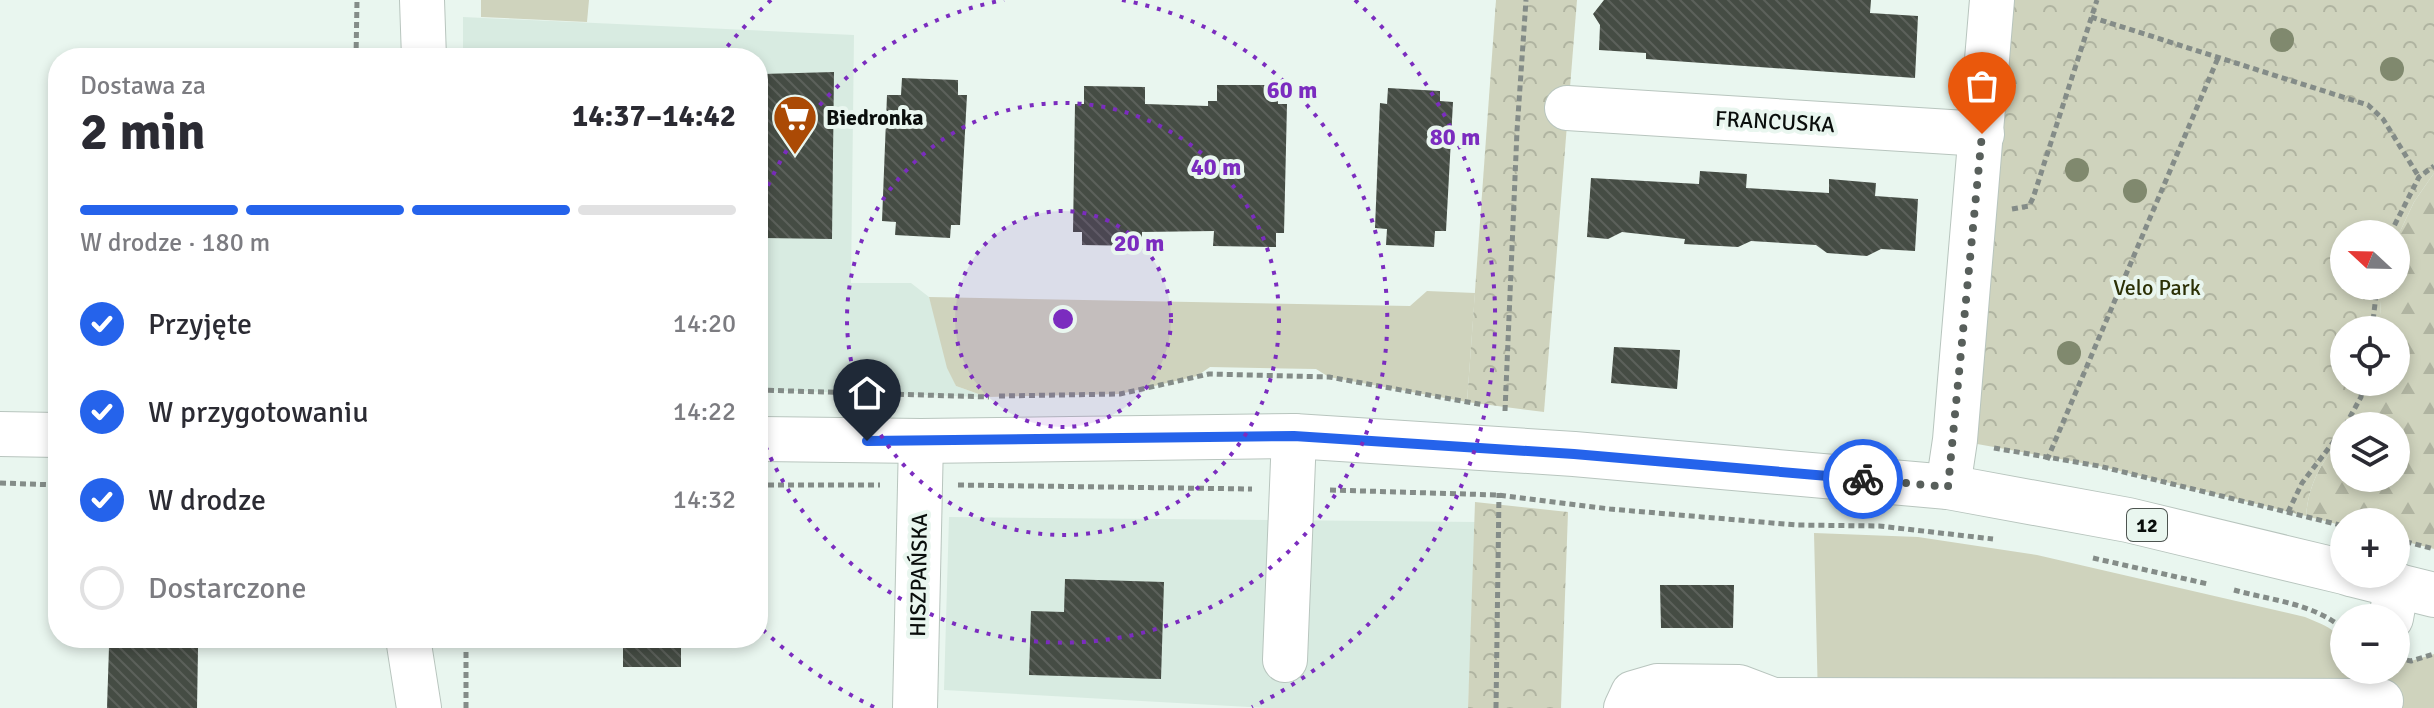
<!DOCTYPE html>
<html lang="pl">
<meta charset="utf-8">
<style>
:root{--surface:#fff;--page:#f7f7f7;--text:#2b2b33;--muted:#7c7c81;--line:#e1e1e2;--accent:#2563eb}
body{margin:0;font-family:Signika,sans-serif;background:var(--page);color:var(--text);height:100vh;display:flex;flex-direction:column;font-size:30px;white-space:nowrap}
*{box-sizing:border-box;margin:0}
p{font-size:26px;color:var(--muted)}
.icon{flex:none;width:44px;height:44px;fill:none;stroke:currentColor;stroke-width:2;stroke-linecap:round;stroke-linejoin:round}
.map{position:relative;flex:1;overflow:hidden}
.details{position:absolute;left:48px;top:48px;width:720px;height:600px;display:flex;flex-direction:column;background:var(--surface);border-radius:32px;box-shadow:0 4px 12px #0003}
.details>*{flex:none}
.needle{width:52px;rotate:292deg}
.controls{position:absolute;left:2330px;top:220px;display:grid;gap:16px}
.controls a{display:grid;place-items:center;width:80px;height:80px;border-radius:50%;background:var(--surface);box-shadow:0 4px 12px #0003;font-size:40px}
.pin{position:absolute;display:grid;place-items:center;width:68px;height:68px;color:#fff;margin:-82px -34px;border-radius:50% 50% 50% 0;rotate:-45deg;box-shadow:0 0 8px #0007}
.pin .icon{rotate:45deg}
.courier{position:absolute;display:grid;place-items:center;width:80px;height:80px;margin:-40px;border:6px solid #2563eb;border-radius:50%;background:#fff;color:#222;box-shadow:0 2px 10px #0007}
.summary em{font-style:normal;font-weight:800}
.summary div{display:flex;flex-direction:column-reverse}
.summary{display:flex;align-items:center;justify-content:space-between;height:136px;padding:0 32px}
h1{font-size:52px;font-weight:800;line-height:60px}
.bar{display:grid;grid-template-columns:repeat(4,1fr);gap:12px 8px;align-content:center;height:96px;padding:0 32px}
.bar i{height:10px;border-radius:6px;background:var(--line)}
.bar .selected{background:var(--accent)}
.bar p{grid-column:span 4}
ol{padding:0 32px;list-style:none}
li{display:flex;align-items:center;gap:24px;height:88px}
li p{margin-inline-start:auto}
li .icon{padding:8px;border-radius:50%;background:var(--accent);color:#fff;stroke-width:4}
li:last-child{color:var(--muted)}
li i{width:44px;height:44px;border:4px solid var(--line);border-radius:50%}
.map>svg:first-child{display:block}
.built{fill:#d8ebe1}
.green{fill:#cfd3bd}
.forest{fill:url(#forest-firs)}
.park{fill:url(#park-crowns)}
.building{fill:url(#building-back-hatch)}
.lines{fill:none;stroke-linecap:round;stroke-linejoin:round}
.minor-casing{stroke:#b8c5be;stroke-width:46}
.major-casing{stroke:#b8c5be;stroke-width:46}
.path{stroke:#848c88;stroke-width:5;stroke-dasharray:6 4;stroke-linecap:butt}
.minor{stroke:#fff;stroke-width:44}
.major{stroke:#fff;stroke-width:44}
.tree{fill:#80896e}
.done{stroke:#585f5b;stroke-width:8;stroke-dasharray:0 14.4}
.route{stroke:#2563eb;stroke-width:10}
.ring{fill:none;stroke:#7b2cbf;stroke-width:4;stroke-dasharray:4 8}
.labels{text-anchor:middle;stroke-width:8;stroke-linejoin:round;paint-order:stroke}
.shield{fill:#e9f6ef;stroke:#4d5450;stroke-width:2}
.shield-label{font-size:20px;font-weight:bold;fill:#0a0e0c}
.poi-label{font-size:22px;font-weight:bold;fill:#0a0e0c;stroke:#e9f6ef;text-anchor:start}
.street-label{font-size:22px;fill:#0a0e0c;stroke:#e9f6ef}
.park-label{font-size:22px;fill:#2b3005;stroke:#e9f6ef}
.centre{fill:#7b2cbf;stroke:#e9f6ef;stroke-width:4}
.ring-label{font-size:24px;text-anchor:middle;font-weight:bold;fill:#7b2cbf;stroke:#e9f6ef;stroke-width:8;stroke-linejoin:round;paint-order:stroke}
</style>
<div class="map">
<svg width="2434" height="708" viewBox="0 0 2434 708">
<defs>
<pattern id="forest-firs" width="22" height="20" patternUnits="userSpaceOnUse" patternTransform="scale(2)"><rect width="22" height="20" fill="#cfd3bd"/><path d="M5 1l3.5 6h-7zM16 11l3.5 6h-7z" fill="#b0b4a1"/></pattern>
<pattern id="park-crowns" width="20" height="18" patternUnits="userSpaceOnUse" patternTransform="scale(2)"><rect width="20" height="18" fill="#cfd3bd"/><path d="M2 6a3 3 0 1 1 6 0M12 15a3 3 0 1 1 6 0" fill="none" stroke="#b0b4a1"/></pattern>
<pattern id="building-back-hatch" width="6" height="6" patternUnits="userSpaceOnUse" patternTransform="scale(2)"><rect width="6" height="6" fill="#454c44"/><path d="M-1 5l2 2M0 0l6 6M5-1l2 2" fill="none" stroke="#5c615b"/></pattern>
</defs>
<rect width="100%" height="100%" fill="#e9f6ef"/>
<g class="built">
<polygon points="463,17 854,35 851,283 911,283 929,297 956,386 987,397 758,390 758,58 463,58"/>
<polygon points="949,517 1476,522 1468,708 1267,708 944,690"/>
</g>
<g class="green">
<polygon points="481,0 589,0 587,22 481,17"/>
<polygon points="1427,291 1475,293 1467,402 1329,377 1316,369 1210,367 1197,376 1120,394 987,397 956,386 947,368 929,297 1410,306"/>
<path d="M1814 533 1918 537 2037 555 2305 617C2338 631 2344 632 2344 670H2350L2351 680 1818 700Z"/>
<polygon points="2434,654 2434,708 2384,708 2385,670 2396,670 2396,658 2411,661"/>
</g>
<path class="forest" d="M2434 173V549L2396 539V522H2344V526L2306 516C2309 482 2322 461 2344 435V478H2396V426H2352L2371 382H2396V330H2379L2382 286H2396V240L2414 202Z"/>
<g class="park">
<polygon points="1496,0 1577,0 1544,412 1467,402"/>
<path d="M1992 0H2434V173L2414 202 2396 240V234H2344V286H2382L2379 330H2344V382H2371L2356 421 2352 426H2344V435C2322 461 2309 482 2306 516L2099 466 1955 440Z"/>
<polygon points="1475,502 1568,512 1561,708 1468,708"/>
</g>
<g class="building">
<polygon points="1604,0 1871,0 1870,13 1918,16 1915,78 1646,59 1646,53 1599,50 1600,25 1593,14"/>
<polygon points="834,72 832,239 758,238 758,74"/>
<polygon points="902,78 958,80 958,95 967,95 960,225 951,225 950,238 895,235 896,222 882,221 887,95 901,95"/>
<polygon points="1217,85 1278,85 1278,104 1287,104 1284,233 1276,233 1276,247 1213,246 1214,231 1142,232 1142,246 1082,245 1082,232 1073,232 1075,104 1084,104 1084,86 1145,87 1145,104 1208,106 1208,101 1217,101"/>
<polygon points="1388,88 1440,91 1440,101 1453,102 1446,231 1435,231 1434,247 1386,245 1387,229 1375,228 1380,103 1387,104"/>
<polygon points="1700,171 1747,174 1746,188 1829,193 1829,179 1876,183 1875,196 1918,199 1915,251 1881,249 1867,256 1827,253 1816,245 1751,241 1738,247 1684,244 1685,239 1622,232 1608,239 1587,237 1591,178 1699,184"/>
<polygon points="1614,347 1680,350 1677,389 1611,383"/>
<polygon points="1065,579 1164,582 1161,679 1029,675 1031,611 1064,612"/>
<polygon points="1660,585 1734,585 1733,628 1661,628"/>
<rect x="623" y="638" width="58" height="29"/>
<polygon points="109,647 198,648 197,708 107,708"/>
</g>
<g class="lines">
<g class="minor-casing">
<g id="minor">
<polyline points="1567,108 1982,134"/>
<polyline points="1948,487 1955,440 1992,0"/>
<polyline points="2391,618 2397,585"/>
<polyline points="408,638 419,708"/>
<polyline points="1285,660 1294,436"/>
<polyline points="1773,700 2381,701"/>
<polyline points="915,708 921,441"/>
<polyline points="1626,708 1633,693 1657,686 1739,687 1773,700 1773,708"/>
</g>
</g>
<g class="major-casing">
<g id="major">
<polyline points="422,0 424,58"/>
<polyline points="0,434 58,435"/>
<polyline points="758,439 921,441 1294,436 1574,454 1948,487 2128,520 2344,572"/>
<polyline points="2350,574 2434,595"/>
</g>
</g>
<g class="path">
<polyline points="2091,17 2368,105 2383,119 2419,177"/>
<polyline points="356,58 357,0"/>
<polyline points="2012,209 2029,206 2033,198 2097,0"/>
<polyline points="2390,234 2419,177 2434,166"/>
<polyline points="2372,330 2377,286"/>
<polyline points="758,390 989,397"/>
<polyline points="999,396 1120,394 1209,374 1329,377 1484,405"/>
<polyline points="1505,411 1517,131 1526,0"/>
<polyline points="2345,426 2361,397 2363,382"/>
<polyline points="1994,448 2099,466 2344,526"/>
<polyline points="2047,460 2218,58"/>
<polyline points="0,483 58,485"/>
<polyline points="758,485 880,485"/>
<polyline points="958,485 1252,489"/>
<polyline points="1330,490 1498,495 1610,509 1796,525 1879,526 1993,539"/>
<polyline points="2288,512 2302,483 2344,428"/>
<polyline points="2396,539 2434,549"/>
<polyline points="2093,558 2208,584"/>
<path d="M2234 590C2270 600 2317 604 2344 630"/>
<polyline points="2397,658 2411,661 2434,654"/>
<polyline points="466,708 466,638"/>
<polyline points="1496,708 1499,493"/>
</g>
<use href="#minor" class="minor"/>
<use href="#major" class="major"/>
</g>
<g class="tree">
<circle cx="2282" cy="40" r="12"/>
<circle cx="2392" cy="69" r="12"/>
<circle cx="2077" cy="170" r="12"/>
<circle cx="2135" cy="191" r="12"/>
<circle cx="2069" cy="353" r="12"/>
</g>
<g class="lines">
<polyline class="done" points="1863,479 1948,487 1982,134"/>
<polyline class="route" points="867,441 1294,436 1574,454 1863,479"/>
</g>
<circle cx="1063" cy="319" r="108" fill="#7b2cbf" fill-opacity=".12"/>
<g class="ring">
<circle cx="1063" cy="319" r="108"/>
<circle cx="1063" cy="319" r="216"/>
<path d="M759 208A324 324 0 0 1 1004 0M1122 0A324 324 0 1 1 759 430"/>
<path d="M874 707A432 432 0 0 1 760 627M720 56A432 432 0 0 1 771 0M1355 0A432 432 0 0 1 1252 707"/>
</g>
<defs>
<g id="supermarket-pin" transform="scale(2.3)"><path d="M0 17L-7.5 6A9.5 9.5 0 1 1 7.5 6Z" fill="#ab4a05" stroke="#e9f6ef"/><path d="M-6-5.5h2.5l.6 2H6L4.5 2H-2.5L-4.4-4H-6ZM-1.5 3.2a1.3 1.3 0 1 0 .1 0ZM3 3.2a1.3 1.3 0 1 0 .1 0Z" fill="#fff"/></g>
</defs>
<g fill-rule="evenodd">
<use href="#supermarket-pin" x="795" y="117"/>
</g>
<g class="labels">
<rect class="shield" x="2127" y="509" width="40" height="32" rx="6"/>
<g class="shield-label">
<text x="2147" y="532">12</text>
</g>
<g class="poi-label">
<text x="826" y="125">Biedronka</text>
</g>
<g class="street-label">
<text transform="translate(1775 121) rotate(3)" y="8">FRANCUSKA</text>
<text transform="translate(918 575) rotate(-89)" y="8">HISZPAŃSKA</text>
</g>
<g class="park-label">
<text x="2157" y="295">Velo Park</text>
</g>
</g>
<circle cx="1063" cy="319" r="12" class="centre"/>
<g class="ring-label">
<text x="1292" y="98">60 m</text>
<text x="1455" y="145">80 m</text>
<text x="1216" y="175">40 m</text>
<text x="1139" y="251">20 m</text>
</g>
</svg>
<div class="controls">
<a><svg class="needle" viewBox="-14 -14 28 28"><path d="M0-13l5 13h-10z" fill="#e53935"/><path d="M0 13l5-13h-10z" fill="#7c7c81"/></svg></a>
<a><svg class="icon" aria-label="locate" viewBox="0 0 24 24"><circle cx="12" cy="12" r="6"/><path d="M12 2v4M12 18v4M2 12h4M18 12h4"/></svg></a>
<a><svg class="icon" aria-label="layers" viewBox="0 0 24 24"><path d="M12 4l9 5-9 5-9-5zM3 14l9 5 9-5"/></svg></a>
<a>+</a>
<a>−</a>
</div>
<div class="pin" style="left:1982px;top:134px;background:#ea580c"><svg class="icon" aria-label="bag" viewBox="0 0 24 24"><path d="M5 8h14l-1 12H6zM9 8a3 3 0 0 1 6 0"/></svg></div>
<div class="pin" style="left:867px;top:441px;background:#1f2937"><svg class="icon" aria-label="home" viewBox="0 0 24 24"><path d="M3 11l9-7 9 7M6 9v11h12V9"/></svg></div>
<div class="courier" style="left:1863px;top:479px"><svg class="icon" aria-label="bike" viewBox="0 0 24 24"><circle cx="6" cy="16" r="4"/><circle cx="18" cy="16" r="4"/><path d="M6 16l4-8h5l3 8M10 8l3 8H6M13 5h3"/></svg></div>
<section class="details">
<div class="summary"><div><h1>2 min</h1><p>Dostawa za</p></div><em>14:37–14:42</em></div>
<div class="bar"><i class="selected"></i><i class="selected"></i><i class="selected"></i><i></i><p>W drodze · 180 m</p></div>
<ol>
<li><svg class="icon" aria-label="check" viewBox="0 0 24 24"><path d="M5 12l5 5 9-10"/></svg>Przyjęte<p>14:20</p></li>
<li><svg class="icon" aria-label="check" viewBox="0 0 24 24"><path d="M5 12l5 5 9-10"/></svg>W przygotowaniu<p>14:22</p></li>
<li><svg class="icon" aria-label="check" viewBox="0 0 24 24"><path d="M5 12l5 5 9-10"/></svg>W drodze<p>14:32</p></li>
<li><i></i>Dostarczone</li>
</ol>
</section>
</div>
